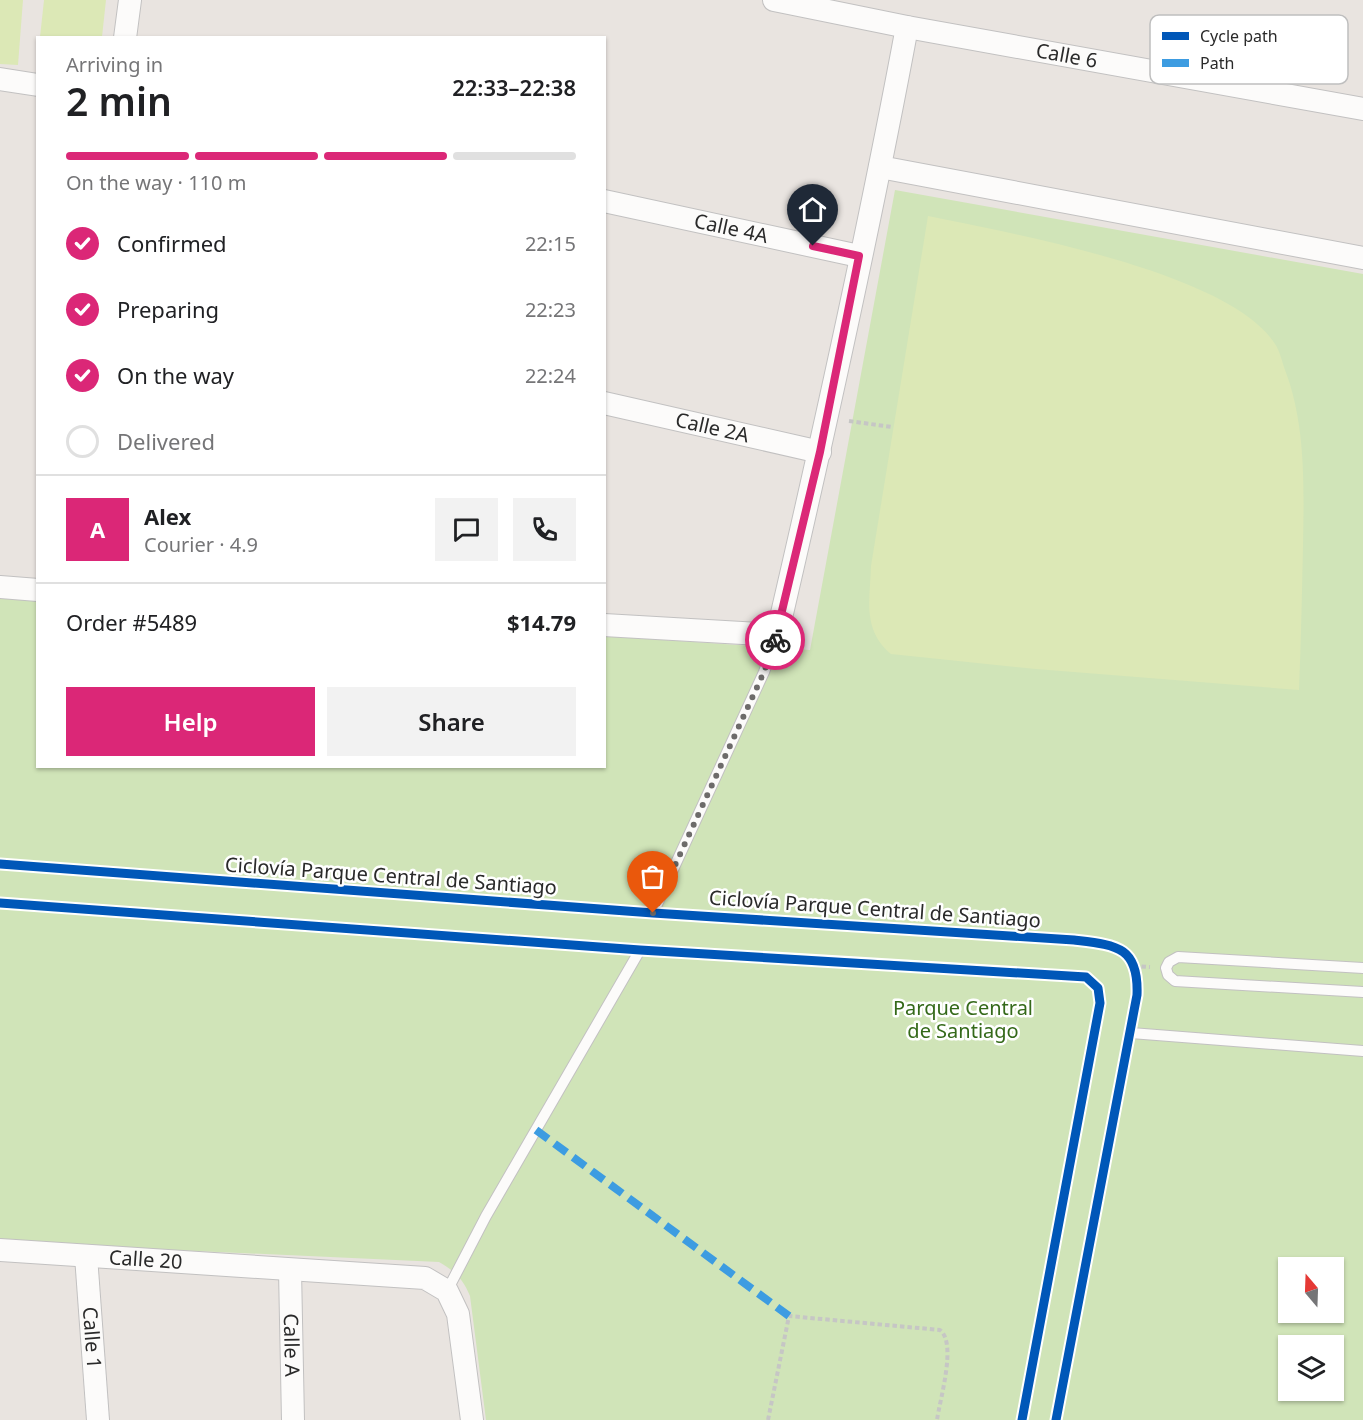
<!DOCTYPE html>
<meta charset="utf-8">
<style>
:root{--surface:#fff;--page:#f2f2f2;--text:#202124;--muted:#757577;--line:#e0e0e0;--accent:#db2777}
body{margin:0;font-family:"Noto Sans",sans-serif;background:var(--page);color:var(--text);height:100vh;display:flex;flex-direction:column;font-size:22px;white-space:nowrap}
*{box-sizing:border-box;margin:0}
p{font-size:20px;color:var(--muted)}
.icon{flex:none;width:33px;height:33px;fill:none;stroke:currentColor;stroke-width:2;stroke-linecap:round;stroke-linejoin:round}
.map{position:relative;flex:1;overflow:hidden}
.side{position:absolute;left:36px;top:36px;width:570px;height:732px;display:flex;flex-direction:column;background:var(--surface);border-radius:0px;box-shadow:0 2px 4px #0004}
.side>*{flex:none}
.needle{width:39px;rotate:341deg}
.controls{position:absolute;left:1278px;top:1257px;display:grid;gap:12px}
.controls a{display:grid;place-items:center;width:66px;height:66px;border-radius:0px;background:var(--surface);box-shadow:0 2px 4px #0004;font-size:30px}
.pin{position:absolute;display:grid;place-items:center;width:51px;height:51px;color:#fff;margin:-62px -26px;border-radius:50% 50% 50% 0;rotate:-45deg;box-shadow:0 0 6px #0007}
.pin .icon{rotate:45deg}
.courier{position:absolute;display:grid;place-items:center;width:60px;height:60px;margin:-30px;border:4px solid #db2777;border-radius:50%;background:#fff;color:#222;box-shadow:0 2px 8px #0007}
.headline em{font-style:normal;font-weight:600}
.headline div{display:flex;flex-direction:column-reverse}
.headline{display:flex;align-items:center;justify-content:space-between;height:102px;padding:0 30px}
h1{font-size:39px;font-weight:600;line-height:45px}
.bar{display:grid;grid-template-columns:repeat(4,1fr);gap:9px 6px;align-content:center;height:72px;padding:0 30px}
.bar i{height:8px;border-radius:4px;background:var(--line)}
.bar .selected{background:var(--accent)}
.bar p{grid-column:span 4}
.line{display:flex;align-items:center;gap:15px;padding:0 30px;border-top:2px solid var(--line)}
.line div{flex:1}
.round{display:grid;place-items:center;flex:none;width:63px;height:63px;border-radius:0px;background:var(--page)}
ol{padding:0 30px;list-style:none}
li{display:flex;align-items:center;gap:18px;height:66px}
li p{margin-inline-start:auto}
li .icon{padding:6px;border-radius:50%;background:var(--accent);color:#fff;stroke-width:4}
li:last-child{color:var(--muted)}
li i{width:33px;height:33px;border:3px solid var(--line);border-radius:50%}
.button{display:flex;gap:12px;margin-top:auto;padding:12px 30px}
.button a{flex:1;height:69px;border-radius:0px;background:var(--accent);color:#fff;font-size:24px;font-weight:600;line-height:69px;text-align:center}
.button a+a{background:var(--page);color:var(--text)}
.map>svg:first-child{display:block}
.green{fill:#d0e4b8;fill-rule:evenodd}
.pitch{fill:#dce8b6}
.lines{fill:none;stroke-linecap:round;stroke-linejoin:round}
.lane-casing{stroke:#c2c1c1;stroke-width:12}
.street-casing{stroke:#c2c1c1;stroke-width:24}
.path{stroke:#c6c6c5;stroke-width:4;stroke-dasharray:4.5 3;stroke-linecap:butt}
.lane{stroke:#fcfbfa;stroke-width:10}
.street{stroke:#fcfbfa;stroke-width:22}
.quiet{stroke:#3d9ce1;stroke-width:8;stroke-dasharray:15 8;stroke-linecap:butt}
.cycleway-casing{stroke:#fff;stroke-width:13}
.cycleway{stroke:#0057b8;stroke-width:9}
.done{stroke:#6d6b6a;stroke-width:6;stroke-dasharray:0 10.8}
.route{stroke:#db2777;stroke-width:8}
.labels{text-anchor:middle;stroke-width:5;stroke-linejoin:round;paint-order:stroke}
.street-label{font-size:20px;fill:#2a2a2a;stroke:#fff}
.park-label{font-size:20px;fill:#346919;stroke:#fff}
.key{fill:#fff;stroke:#bfbfbf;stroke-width:1.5}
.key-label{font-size:16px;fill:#2a2a2a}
</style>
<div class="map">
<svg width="1363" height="1420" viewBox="0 0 1363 1420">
<rect width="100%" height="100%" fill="#e9e4e0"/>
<path class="green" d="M895 190 1363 274V1420H486L470 1296C463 1279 455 1271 439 1262L0 1242V594L37 597 38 766H604L605 636 810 650ZM1288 1268H1334V1312H1288ZM1288 1346H1334V1390H1288Z"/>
<g class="pitch">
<polygon points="0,0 23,0 18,65 0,64"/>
<polygon points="44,0 106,0 102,37 40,37"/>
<path d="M928 216C1010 233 1230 272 1275 344 1280 351 1282 362 1285 370 1306 425 1304 486 1303 545 1302 593 1301 641 1299 690L1036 669 891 654C862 629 870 601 871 566Z"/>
</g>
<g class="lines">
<g class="lane-casing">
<g id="lane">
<polyline points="653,913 764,672 777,635"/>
<polyline points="1363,968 1178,957 1169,962 1166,968 1168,975 1175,981 1363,992"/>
<polyline points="1131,1033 1363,1051"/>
<polyline points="447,1291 486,1216 640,950"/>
</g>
</g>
<g class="street-casing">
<g id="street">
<path id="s1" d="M774 0 907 27 1363 109"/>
<polyline points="125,38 130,0"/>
<polyline points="0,79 38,85"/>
<polyline points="880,167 1363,258"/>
<path id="s2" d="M604 201 859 256"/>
<path id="s3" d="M604 403 820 452"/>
<polyline points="0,587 38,590"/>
<path d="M604 625 777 635C824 433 869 231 907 27"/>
<path id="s4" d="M0 1250 425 1278 447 1291 458 1314 472 1420"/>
<path id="s5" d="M86 1256 98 1420"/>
<path id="s6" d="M290 1270 293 1420"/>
</g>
</g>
<g class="path">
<polyline points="849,421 892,427"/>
<polyline points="1134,966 1150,967"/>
<path d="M768 1420 789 1316 940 1330C957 1343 940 1399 937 1420"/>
</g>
<use href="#lane" class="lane"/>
<use href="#street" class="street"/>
<polyline class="quiet" points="536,1130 789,1316"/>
<g class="cycleway-casing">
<g id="cycleway">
<path d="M0 864 653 913 1074 940C1116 945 1139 946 1137 995L1056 1420"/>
<polyline points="0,903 640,950 1086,977 1098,988 1100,1003 1022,1420"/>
</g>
</g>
<use href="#cycleway" class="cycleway"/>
</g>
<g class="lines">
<polyline class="done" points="653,913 764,672 775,640"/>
<polyline class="route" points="775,640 820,452 859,256 813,246"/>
</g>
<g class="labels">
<g class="street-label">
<text dy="7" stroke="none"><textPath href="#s1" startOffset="298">Calle 6</textPath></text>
<text dy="7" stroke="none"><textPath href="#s2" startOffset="130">Calle 4A</textPath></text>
<text dy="7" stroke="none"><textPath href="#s3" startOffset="111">Calle 2A</textPath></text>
<text transform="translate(391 876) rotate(4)" y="7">Ciclovía Parque Central de Santiago</text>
<text transform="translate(875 909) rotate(4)" y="7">Ciclovía Parque Central de Santiago</text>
<text dy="7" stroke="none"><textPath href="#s4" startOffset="146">Calle 20</textPath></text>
<text dy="7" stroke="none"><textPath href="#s5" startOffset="82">Calle 1</textPath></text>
<text dy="7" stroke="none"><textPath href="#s6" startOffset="75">Calle A</textPath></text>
</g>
<g class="park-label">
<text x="963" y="1015">Parque Central<tspan x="963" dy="23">de Santiago</tspan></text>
</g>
</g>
<rect x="1150" y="15" width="198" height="69" rx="9" class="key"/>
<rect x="1162" y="32" width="27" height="8" fill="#0057b8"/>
<rect x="1162" y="59" width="27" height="8" fill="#3d9ce1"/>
<g class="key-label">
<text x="1200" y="42">Cycle path</text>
<text x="1200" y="69">Path</text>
</g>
</svg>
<div class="controls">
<a><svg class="needle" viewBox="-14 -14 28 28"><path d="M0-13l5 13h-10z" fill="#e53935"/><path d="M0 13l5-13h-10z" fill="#757577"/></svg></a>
<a><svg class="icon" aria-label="layers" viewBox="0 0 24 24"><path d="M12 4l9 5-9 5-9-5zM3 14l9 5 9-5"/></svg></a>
</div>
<div class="pin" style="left:653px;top:913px;background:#ea580c"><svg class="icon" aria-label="bag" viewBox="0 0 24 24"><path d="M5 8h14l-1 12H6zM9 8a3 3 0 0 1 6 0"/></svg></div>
<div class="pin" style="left:813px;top:246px;background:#1f2937"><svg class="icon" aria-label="home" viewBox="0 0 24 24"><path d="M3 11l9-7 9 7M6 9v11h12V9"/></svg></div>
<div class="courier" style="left:775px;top:640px"><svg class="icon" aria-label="bike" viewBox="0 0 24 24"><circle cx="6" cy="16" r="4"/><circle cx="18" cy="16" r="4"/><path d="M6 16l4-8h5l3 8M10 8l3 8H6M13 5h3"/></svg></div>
<section class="side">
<div class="headline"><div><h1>2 min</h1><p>Arriving in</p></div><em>22:33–22:38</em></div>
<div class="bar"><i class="selected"></i><i class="selected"></i><i class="selected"></i><i></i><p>On the way · 110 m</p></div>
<ol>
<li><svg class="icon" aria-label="check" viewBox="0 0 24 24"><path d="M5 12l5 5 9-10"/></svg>Confirmed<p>22:15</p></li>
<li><svg class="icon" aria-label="check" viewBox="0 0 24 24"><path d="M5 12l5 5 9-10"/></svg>Preparing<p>22:23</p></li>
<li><svg class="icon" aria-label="check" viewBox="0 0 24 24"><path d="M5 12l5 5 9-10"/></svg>On the way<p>22:24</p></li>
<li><i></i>Delivered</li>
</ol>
<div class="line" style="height:108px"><b class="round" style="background:var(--accent);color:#fff">A</b><div><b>Alex</b><p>Courier · 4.9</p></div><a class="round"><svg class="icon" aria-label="chat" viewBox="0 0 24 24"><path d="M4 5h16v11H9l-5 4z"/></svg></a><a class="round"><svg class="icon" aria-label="phone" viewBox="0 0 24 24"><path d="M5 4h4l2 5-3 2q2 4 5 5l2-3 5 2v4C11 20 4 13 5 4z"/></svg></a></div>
<div class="line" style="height:78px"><div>Order #5489</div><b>$14.79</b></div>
<div class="button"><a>Help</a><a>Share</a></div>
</section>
</div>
